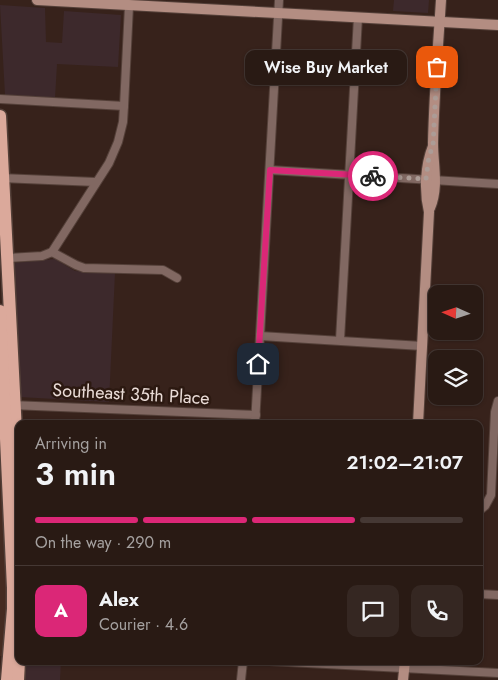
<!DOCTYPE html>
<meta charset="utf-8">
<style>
:root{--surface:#291a14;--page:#352722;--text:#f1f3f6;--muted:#a5a1a0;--line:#453834;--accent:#db2777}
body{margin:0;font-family:Jost,sans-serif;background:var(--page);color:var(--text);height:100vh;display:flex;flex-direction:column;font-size:19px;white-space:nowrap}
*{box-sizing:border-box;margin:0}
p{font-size:16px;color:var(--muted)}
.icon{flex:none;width:28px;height:28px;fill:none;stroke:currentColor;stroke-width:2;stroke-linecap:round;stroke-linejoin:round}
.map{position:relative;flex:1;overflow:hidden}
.sheet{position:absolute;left:15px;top:420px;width:468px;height:245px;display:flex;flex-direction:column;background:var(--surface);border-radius:10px;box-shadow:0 1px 4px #0004,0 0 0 1px var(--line)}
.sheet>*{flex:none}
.needle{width:32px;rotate:273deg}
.tools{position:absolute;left:428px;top:285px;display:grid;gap:10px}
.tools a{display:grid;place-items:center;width:55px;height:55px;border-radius:10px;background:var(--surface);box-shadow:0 1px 4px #0004,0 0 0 1px var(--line);font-size:25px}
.pin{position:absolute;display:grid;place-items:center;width:42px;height:42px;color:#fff;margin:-21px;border-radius:10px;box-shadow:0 2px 8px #0006}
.courier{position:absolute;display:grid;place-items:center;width:50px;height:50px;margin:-25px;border:4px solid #db2777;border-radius:50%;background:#fff;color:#222;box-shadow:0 1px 6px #0007}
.bubble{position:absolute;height:35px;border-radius:10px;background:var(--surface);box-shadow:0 1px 4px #0004,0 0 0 1px var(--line);font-size:16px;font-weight:600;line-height:35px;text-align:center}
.overview em{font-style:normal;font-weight:600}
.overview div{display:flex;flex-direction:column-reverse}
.overview{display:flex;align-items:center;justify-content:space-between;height:85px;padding:0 20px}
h1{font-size:32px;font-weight:600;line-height:38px}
.bar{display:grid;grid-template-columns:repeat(4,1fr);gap:8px 5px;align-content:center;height:60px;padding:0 20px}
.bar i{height:6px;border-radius:4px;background:var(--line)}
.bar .current{background:var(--accent)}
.bar p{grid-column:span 4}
.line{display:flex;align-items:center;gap:12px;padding:0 20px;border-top:1px solid var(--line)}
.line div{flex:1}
.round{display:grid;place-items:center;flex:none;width:52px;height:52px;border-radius:10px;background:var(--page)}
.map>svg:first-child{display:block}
.commercial{fill:#3d292c}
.built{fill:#452b21}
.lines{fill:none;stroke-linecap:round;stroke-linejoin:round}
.street-casing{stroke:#544039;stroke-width:10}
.secondary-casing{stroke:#544039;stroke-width:12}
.primary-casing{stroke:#544039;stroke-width:15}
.street{stroke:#816862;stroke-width:8}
.secondary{stroke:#b38d82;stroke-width:10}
.primary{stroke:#dba99b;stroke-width:12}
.done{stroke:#ac9c96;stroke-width:5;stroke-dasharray:0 9}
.route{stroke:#db2777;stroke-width:6}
.labels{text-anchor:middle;stroke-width:5;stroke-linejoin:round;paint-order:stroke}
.street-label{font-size:18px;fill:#ebddd8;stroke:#2c1911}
</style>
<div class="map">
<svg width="498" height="680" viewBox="0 0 498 680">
<rect width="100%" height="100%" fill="#37221b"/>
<g class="commercial">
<polygon points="394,0 429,0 428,13 393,11"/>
<polygon points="0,5 45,8 46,42 62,43 64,11 121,15 118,67 57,64 55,98 5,95"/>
<polygon points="55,259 75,271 115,273 109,402 19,397 13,263"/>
<polygon points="23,661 61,661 60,680 22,680"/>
</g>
<polygon class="built" points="0,419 8,586 4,656 0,656"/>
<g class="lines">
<g class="street-casing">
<g id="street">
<polyline points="0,99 124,106"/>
<polyline points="270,170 498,184"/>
<polyline points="1,178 96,182"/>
<polyline points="52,252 76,265 84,268 163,270 177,278"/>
<polyline points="8,258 42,256 52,252 109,163 118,142 123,122 124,106 129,6"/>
<polyline points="260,336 422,346"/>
<polyline points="340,340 358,17"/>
<polyline points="11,405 256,415"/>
<polyline points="255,424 279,0"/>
<polyline points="479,511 485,506 491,495 495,412 498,401"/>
<polyline points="479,594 498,595"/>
<polyline points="269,661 498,673"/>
<polyline points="241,680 243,661"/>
</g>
</g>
<g class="secondary-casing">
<g id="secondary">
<polyline points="37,0 498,25"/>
<path d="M430 208C439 187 433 165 433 143 434 95 438 48 441 0"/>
<path d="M418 424 429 212C424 191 425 166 433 146"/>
<polyline points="403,680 405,661"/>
</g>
</g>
<g class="primary-casing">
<g id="primary">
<polyline points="0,116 19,491"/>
<polyline points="0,311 13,588 13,609 7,680"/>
<polyline points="18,680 19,661"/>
</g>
</g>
<use href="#street" class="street"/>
<use href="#secondary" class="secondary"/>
<use href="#primary" class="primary"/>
</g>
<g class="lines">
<polyline class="done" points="373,176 426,179 429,156 433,146 437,67"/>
<polyline class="route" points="258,364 270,170 373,176"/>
</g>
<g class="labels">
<g class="street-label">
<text transform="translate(131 394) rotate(3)" y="6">Southeast 35th Place</text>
</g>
</g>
</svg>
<div class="tools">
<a><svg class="needle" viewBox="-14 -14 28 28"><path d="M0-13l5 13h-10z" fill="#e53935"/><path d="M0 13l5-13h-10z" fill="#a5a1a0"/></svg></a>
<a><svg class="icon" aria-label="layers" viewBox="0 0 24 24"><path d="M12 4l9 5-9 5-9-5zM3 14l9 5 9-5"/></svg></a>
</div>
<div class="pin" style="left:437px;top:67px;background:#ea580c"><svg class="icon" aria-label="bag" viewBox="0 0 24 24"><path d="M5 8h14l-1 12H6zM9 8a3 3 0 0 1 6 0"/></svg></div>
<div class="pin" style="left:258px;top:364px;background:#1f2937"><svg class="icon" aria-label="home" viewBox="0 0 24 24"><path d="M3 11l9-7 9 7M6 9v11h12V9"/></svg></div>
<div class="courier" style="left:373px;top:176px"><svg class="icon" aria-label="bike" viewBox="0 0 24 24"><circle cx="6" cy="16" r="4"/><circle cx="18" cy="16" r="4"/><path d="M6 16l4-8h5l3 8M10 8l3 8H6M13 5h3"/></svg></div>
<div class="bubble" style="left:245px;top:50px;width:162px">Wise Buy Market</div>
<section class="sheet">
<div class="overview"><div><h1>3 min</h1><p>Arriving in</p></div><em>21:02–21:07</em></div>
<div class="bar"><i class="current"></i><i class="current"></i><i class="current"></i><i></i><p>On the way · 290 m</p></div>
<div class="line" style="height:90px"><b class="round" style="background:var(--accent);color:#fff">A</b><div><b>Alex</b><p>Courier · 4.6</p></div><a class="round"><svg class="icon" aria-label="chat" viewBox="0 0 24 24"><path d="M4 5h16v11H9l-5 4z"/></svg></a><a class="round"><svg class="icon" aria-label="phone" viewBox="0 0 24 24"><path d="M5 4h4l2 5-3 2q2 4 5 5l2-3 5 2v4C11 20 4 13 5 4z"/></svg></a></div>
</section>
</div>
